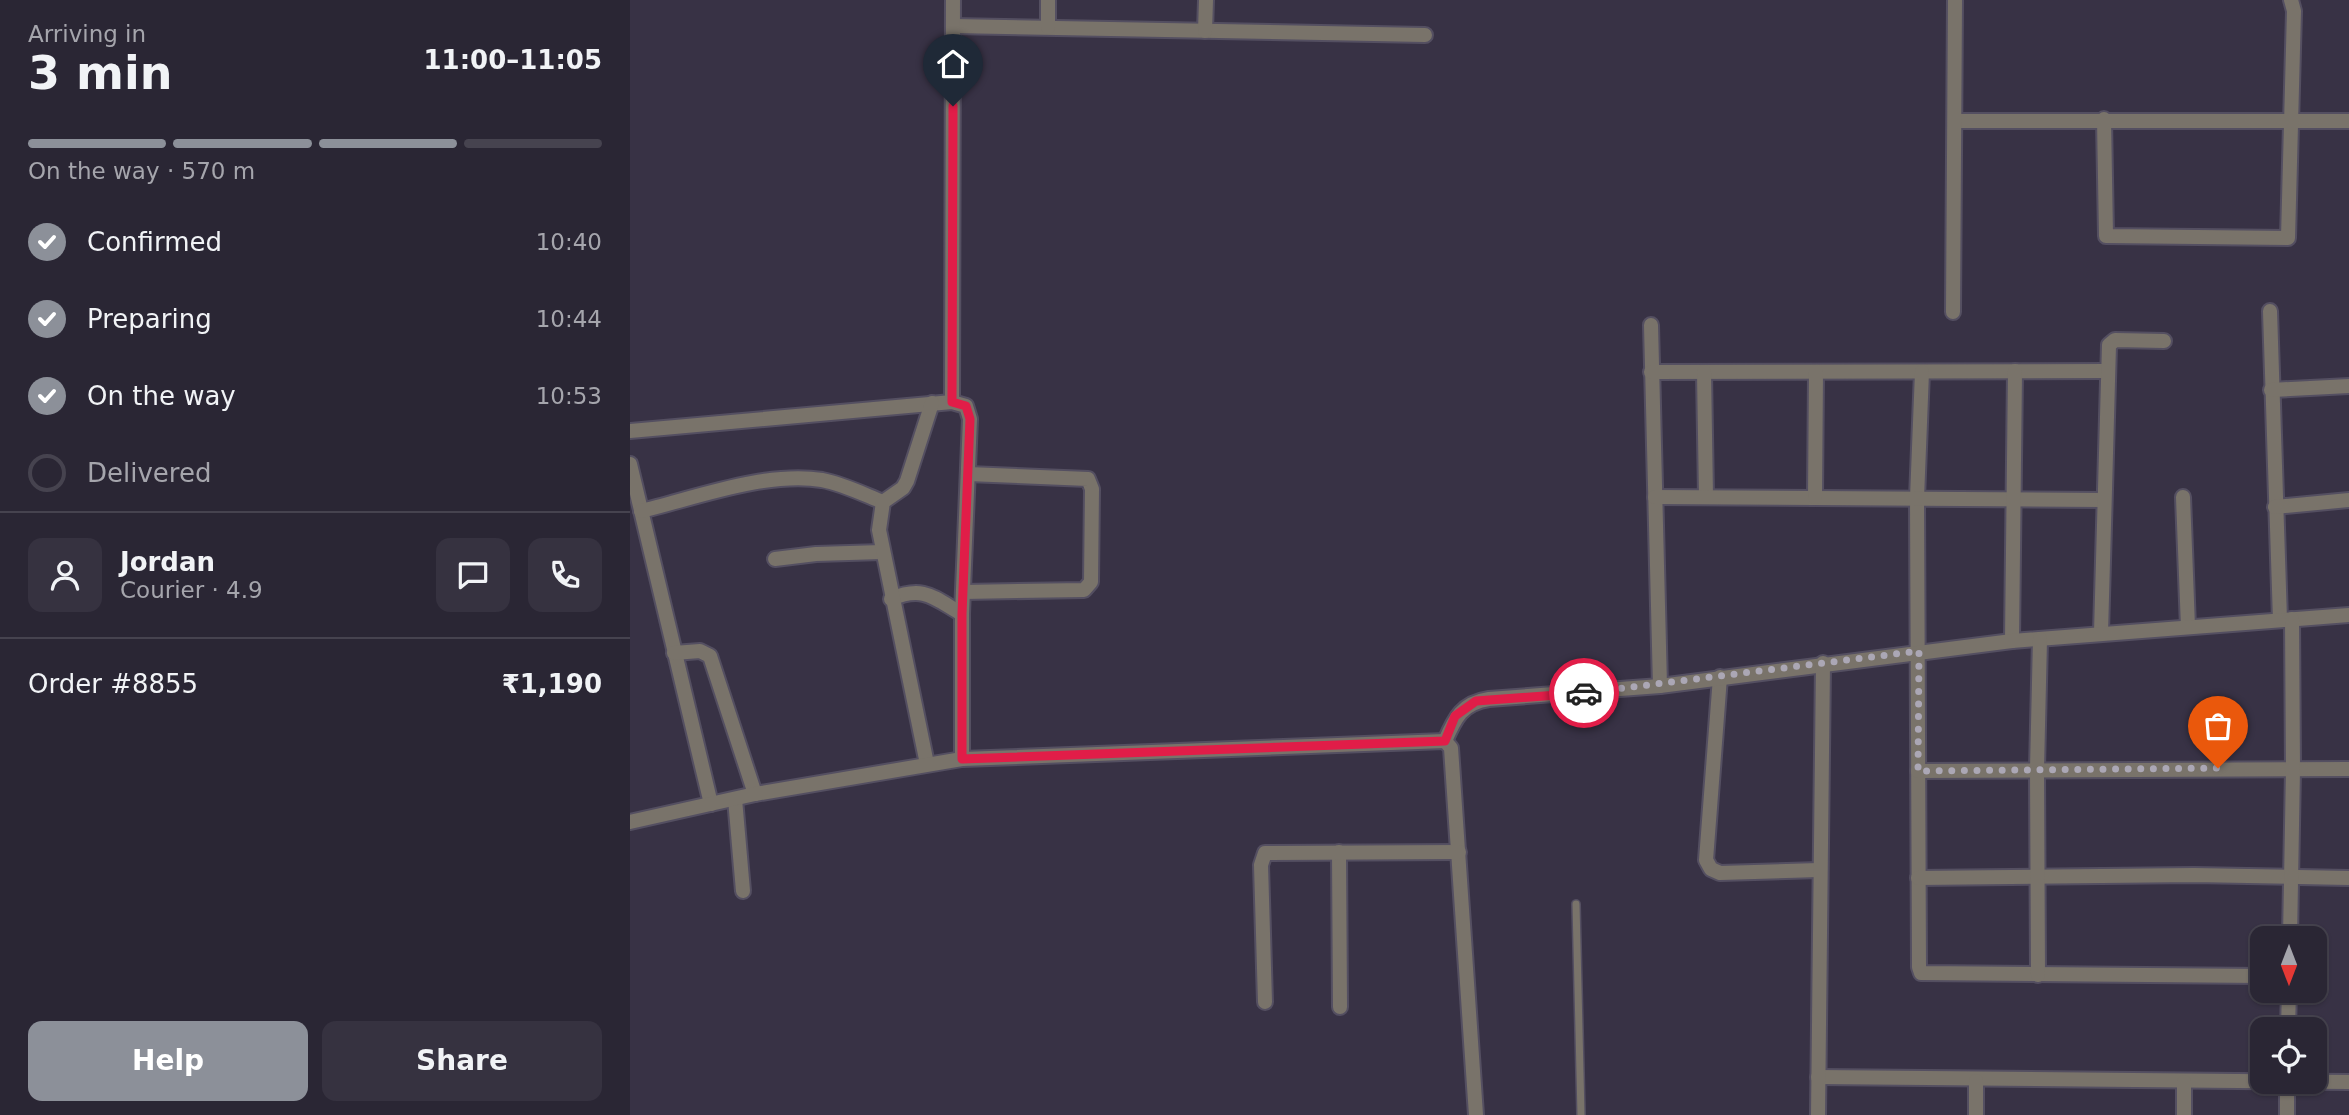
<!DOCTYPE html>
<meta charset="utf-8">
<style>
:root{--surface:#2a2634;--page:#363240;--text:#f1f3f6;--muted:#a5a5ac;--line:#46434f;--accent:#8c9099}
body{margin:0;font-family:"DejaVu Sans",sans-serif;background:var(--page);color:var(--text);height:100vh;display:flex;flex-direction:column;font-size:26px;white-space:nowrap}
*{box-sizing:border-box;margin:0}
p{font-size:23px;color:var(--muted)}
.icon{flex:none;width:38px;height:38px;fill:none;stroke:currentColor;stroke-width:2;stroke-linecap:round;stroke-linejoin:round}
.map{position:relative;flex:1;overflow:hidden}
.panel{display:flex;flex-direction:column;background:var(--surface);width:630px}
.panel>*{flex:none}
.needle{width:46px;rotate:180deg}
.tools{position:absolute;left:1620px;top:926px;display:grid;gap:14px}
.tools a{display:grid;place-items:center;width:77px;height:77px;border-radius:14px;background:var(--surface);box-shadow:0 2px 5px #0004,0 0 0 2px var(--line);font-size:35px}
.pin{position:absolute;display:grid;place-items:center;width:60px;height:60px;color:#fff;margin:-72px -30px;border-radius:50% 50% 50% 0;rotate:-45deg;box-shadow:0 0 7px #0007}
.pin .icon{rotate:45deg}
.courier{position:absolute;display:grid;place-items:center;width:70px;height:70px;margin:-35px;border:5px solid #e11d48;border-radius:50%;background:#fff;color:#222;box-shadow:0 2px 9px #0007}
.head em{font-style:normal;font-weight:700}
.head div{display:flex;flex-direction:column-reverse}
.head{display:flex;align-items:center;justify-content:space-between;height:119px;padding:0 28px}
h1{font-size:46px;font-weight:700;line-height:52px}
.bar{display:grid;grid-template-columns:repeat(4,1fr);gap:10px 7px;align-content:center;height:84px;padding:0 28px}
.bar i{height:9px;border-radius:5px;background:var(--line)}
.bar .selected{background:var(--accent)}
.bar p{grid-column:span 4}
.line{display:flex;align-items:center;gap:18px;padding:0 28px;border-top:2px solid var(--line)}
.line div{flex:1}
.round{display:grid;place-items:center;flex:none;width:74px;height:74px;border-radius:14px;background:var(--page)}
ol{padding:0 28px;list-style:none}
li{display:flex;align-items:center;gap:21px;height:77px}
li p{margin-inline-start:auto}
li .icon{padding:7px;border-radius:50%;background:var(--accent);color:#fff;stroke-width:4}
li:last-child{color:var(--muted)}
li i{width:38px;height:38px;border:4px solid var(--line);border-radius:50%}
.cta{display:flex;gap:14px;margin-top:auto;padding:14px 28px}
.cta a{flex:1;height:80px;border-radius:14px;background:var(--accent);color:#fff;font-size:28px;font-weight:700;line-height:80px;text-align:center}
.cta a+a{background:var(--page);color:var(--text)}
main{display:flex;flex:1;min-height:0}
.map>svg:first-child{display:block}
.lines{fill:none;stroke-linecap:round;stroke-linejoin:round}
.lane-casing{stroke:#544f61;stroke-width:10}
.street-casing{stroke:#544f61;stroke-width:18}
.lane{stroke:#79736a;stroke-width:7}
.street{stroke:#79736a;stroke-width:14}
.done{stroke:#aba7b5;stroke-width:7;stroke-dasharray:0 12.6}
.route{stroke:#e11d48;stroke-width:9}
</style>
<main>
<section class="panel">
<div class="head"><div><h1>3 min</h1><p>Arriving in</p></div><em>11:00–11:05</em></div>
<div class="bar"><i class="selected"></i><i class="selected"></i><i class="selected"></i><i></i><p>On the way · 570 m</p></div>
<ol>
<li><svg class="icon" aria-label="check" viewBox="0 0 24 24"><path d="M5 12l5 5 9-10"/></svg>Confirmed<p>10:40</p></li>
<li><svg class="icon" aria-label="check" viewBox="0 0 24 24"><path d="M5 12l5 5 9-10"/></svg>Preparing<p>10:44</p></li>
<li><svg class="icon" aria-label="check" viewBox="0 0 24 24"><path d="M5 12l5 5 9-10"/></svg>On the way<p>10:53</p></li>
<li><i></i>Delivered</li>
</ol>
<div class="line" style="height:126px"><a class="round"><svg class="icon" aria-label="person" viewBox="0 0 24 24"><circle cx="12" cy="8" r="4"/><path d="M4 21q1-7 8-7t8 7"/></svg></a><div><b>Jordan</b><p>Courier · 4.9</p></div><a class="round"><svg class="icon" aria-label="chat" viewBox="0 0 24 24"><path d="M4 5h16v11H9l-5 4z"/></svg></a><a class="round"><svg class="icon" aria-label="phone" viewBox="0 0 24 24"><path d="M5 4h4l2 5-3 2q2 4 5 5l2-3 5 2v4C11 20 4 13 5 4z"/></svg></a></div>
<div class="line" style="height:91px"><div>Order #8855</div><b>₹1,190</b></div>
<div class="cta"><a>Help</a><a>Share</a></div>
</section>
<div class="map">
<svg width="1719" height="1115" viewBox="0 0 1719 1115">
<rect width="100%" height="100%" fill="#383245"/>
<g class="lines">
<g class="lane-casing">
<polyline id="lane" points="946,904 951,1115"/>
</g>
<g class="street-casing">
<g id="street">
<polyline points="323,26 795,35"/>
<polyline points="418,27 418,0"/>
<polyline points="575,31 576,0"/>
<polyline points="1474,119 1476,236 1658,238 1664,11 1661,0"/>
<polyline points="1326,121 1719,121"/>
<polyline points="1640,311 1650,620"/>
<polyline points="1323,312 1325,0"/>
<polyline points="1021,325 1030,686"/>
<polyline points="1021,372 1478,371"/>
<polyline points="1074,372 1076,497"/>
<polyline points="1292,372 1287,498 1289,967 1291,973 1633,976"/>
<polyline points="1641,390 1719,386"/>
<polyline points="322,402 323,0"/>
<polyline points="0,431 322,402 336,406 340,419 332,614 332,759"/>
<polyline points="0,464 81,804"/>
<polyline points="1025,497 1473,500"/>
<polyline points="1185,497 1186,372"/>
<polyline points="1553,497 1558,627"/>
<polyline points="1645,507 1719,500"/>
<path d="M11 511C65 498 136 471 192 480 213 484 233 494 253 502"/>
<polyline points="145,559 186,554 252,552"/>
<polyline points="333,592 454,590 461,582 462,489 458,479 338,474"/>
<path d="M261 599C294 585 304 598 332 614"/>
<polyline points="1471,633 1479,345 1485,340 1534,341"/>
<polyline points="1382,641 1385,371"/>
<polyline points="44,653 70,651 80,656 125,794"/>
<polyline points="1090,677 1076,860 1081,869 1090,873 1189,870"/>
<path d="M815 741C825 718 832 703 859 699L1030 686 1382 641 1719 615"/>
<polyline points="815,741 821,748 846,1115"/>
<polyline points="297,764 249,530 253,502 273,488 277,481 302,403"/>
<polyline points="1288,771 1719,769"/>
<polyline points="105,799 113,891"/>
<polyline points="0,822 125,794 332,759 815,741"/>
<polyline points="709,852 710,1007"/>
<polyline points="1288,878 1564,875 1719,878"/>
<polyline points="1660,938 1663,769 1662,619"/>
<polyline points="1408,975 1407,769 1410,639"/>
<polyline points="635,1002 631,865 635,853 829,852"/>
<polyline points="1658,1029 1659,990"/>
<polyline points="1188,1077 1719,1082"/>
<polyline points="1346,1081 1346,1115"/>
<polyline points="1554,1082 1554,1115"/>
<polyline points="1188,1115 1193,663"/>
<polyline points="1657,1115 1657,1082"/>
</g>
</g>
<use href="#lane" class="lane"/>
<use href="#street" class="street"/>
</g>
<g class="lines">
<polyline class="done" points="954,693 1289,651 1288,771 1588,768"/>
<polyline class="route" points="323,106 322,402 336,406 340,419 332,614 332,759 815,741 825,716 846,701 954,693"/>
</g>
</svg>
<div class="tools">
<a><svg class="needle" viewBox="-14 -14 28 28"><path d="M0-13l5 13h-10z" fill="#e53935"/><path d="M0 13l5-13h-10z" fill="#a5a5ac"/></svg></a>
<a><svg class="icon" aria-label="locate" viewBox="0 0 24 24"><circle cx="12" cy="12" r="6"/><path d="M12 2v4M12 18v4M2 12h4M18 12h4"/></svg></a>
</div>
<div class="pin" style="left:1588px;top:768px;background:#ea580c"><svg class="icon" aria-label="bag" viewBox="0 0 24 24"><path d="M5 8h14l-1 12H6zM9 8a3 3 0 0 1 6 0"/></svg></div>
<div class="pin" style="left:323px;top:106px;background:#1f2937"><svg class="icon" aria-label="home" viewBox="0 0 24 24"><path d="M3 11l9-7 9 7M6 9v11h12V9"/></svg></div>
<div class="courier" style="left:954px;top:693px"><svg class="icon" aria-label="car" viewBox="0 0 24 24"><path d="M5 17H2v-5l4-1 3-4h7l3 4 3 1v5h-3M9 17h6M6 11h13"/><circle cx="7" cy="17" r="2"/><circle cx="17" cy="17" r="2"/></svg></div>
</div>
</main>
